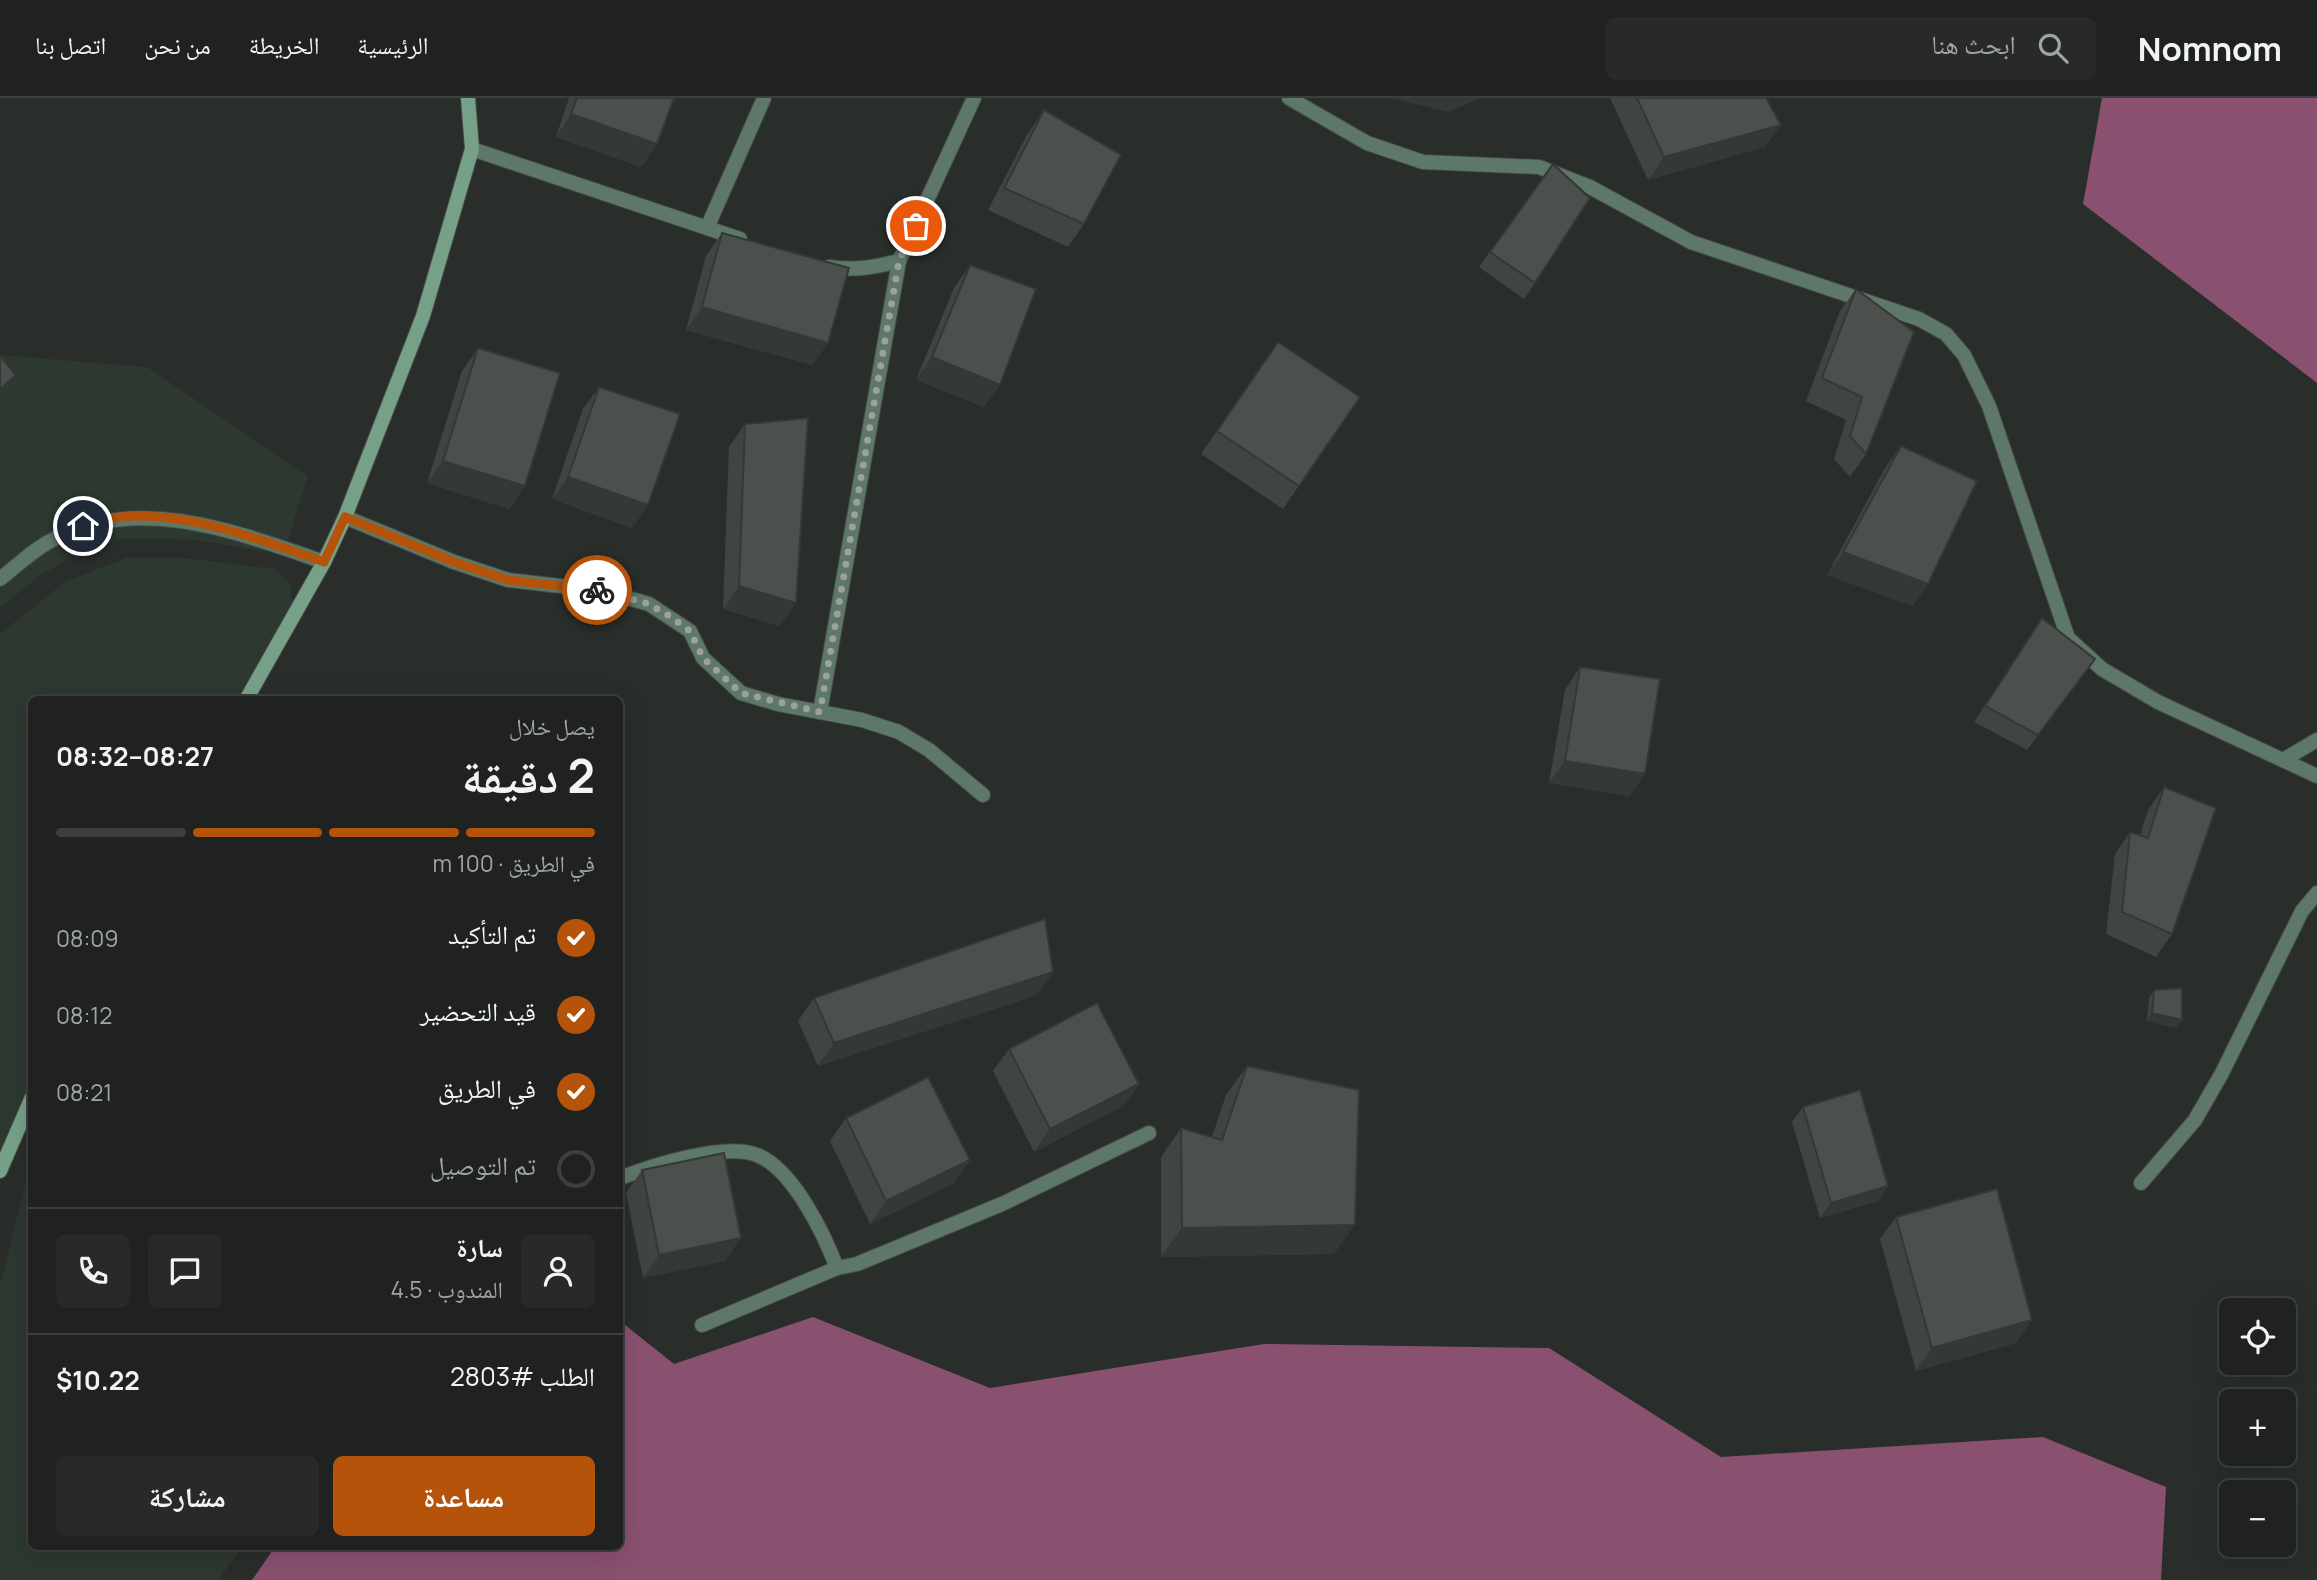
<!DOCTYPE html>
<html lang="ar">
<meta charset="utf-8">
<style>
:root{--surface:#1f2220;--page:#272a29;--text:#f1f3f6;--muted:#a1a4a5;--line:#3c3f3e;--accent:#b45309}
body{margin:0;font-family:Manrope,"Noto Naskh Arabic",sans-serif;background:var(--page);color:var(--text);direction:rtl;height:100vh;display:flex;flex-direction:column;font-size:26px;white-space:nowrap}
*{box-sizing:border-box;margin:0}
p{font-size:23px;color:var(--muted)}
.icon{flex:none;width:38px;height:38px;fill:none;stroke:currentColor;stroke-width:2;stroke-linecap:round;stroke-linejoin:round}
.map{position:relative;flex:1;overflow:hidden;direction:ltr}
.drawer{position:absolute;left:28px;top:598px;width:595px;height:854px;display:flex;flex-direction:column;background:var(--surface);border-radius:10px;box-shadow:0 7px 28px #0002,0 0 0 2px var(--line);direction:rtl}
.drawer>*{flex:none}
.buttons{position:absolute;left:2219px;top:1200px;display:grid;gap:14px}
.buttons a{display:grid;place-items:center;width:77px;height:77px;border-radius:10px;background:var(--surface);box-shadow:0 7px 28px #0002,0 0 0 2px var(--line);font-size:35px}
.pin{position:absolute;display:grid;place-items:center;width:60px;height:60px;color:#fff;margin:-30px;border:4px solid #fff;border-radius:50%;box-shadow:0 2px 7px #0007}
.courier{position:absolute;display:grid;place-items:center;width:70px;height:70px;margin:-35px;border:5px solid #b45309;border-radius:50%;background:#fff;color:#222;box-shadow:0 2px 9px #0007}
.headline em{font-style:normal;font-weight:700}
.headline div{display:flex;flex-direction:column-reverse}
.headline{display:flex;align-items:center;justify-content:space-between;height:119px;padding:0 28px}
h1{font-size:46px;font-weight:700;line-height:52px}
.bar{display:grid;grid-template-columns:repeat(4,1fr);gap:10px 7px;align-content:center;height:84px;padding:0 28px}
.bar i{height:9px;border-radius:5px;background:var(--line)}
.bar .selected{background:var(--accent)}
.bar p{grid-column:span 4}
.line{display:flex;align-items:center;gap:18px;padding:0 28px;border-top:2px solid var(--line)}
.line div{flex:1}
.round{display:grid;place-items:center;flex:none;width:74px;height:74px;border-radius:10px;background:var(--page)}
ol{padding:0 28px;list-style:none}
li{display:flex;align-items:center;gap:21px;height:77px}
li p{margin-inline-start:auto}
li .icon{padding:7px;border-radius:50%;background:var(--accent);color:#fff;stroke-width:4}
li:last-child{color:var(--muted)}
li i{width:38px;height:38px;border:4px solid var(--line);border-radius:50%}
.cta{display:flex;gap:14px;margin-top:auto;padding:14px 28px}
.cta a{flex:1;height:80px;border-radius:10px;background:var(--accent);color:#fff;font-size:28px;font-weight:700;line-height:80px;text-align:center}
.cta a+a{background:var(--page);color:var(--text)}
header{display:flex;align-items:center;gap:42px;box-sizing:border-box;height:98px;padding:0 35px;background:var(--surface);border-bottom:2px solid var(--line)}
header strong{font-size:33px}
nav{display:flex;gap:38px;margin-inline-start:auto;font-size:24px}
.search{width:490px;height:63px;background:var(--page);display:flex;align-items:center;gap:18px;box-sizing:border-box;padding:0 24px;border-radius:10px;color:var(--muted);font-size:26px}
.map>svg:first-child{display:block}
.built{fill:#2d3831}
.forest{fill:#8a5070}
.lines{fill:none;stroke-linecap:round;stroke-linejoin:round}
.lane-casing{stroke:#454a47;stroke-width:16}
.street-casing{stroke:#454a47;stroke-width:16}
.secondary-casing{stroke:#454a47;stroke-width:16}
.lane{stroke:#5d7768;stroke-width:14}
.street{stroke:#5d7768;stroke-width:14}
.secondary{stroke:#76a188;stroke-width:14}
.wall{fill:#404542}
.shaded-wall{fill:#343836}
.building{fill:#4b504d;stroke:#343836;stroke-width:2}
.done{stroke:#9ca09e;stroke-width:7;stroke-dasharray:0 12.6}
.route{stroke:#b45309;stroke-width:9}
</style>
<header>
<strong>Nomnom</strong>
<div class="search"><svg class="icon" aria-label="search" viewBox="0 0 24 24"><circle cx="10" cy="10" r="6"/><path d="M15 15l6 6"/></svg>ابحث هنا</div>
<nav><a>الرئيسية</a><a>الخريطة</a><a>من نحن</a><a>اتصل بنا</a></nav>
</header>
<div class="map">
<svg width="2317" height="1482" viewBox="0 0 2317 1482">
<rect width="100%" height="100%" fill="#292e2b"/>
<g class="built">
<polygon points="0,257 147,269 308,378 283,457 197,442 124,440 79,455 39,478 0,510"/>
<polygon points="126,460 184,460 275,471 291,487 292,507 238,602 32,602 31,985 0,1054 0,536 65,484"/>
<polygon points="31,1062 32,1449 242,1449 218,1482 0,1482 0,1188"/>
</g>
<g class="forest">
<polygon points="2102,0 2317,0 2317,285 2083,106"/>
<polygon points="813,1219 990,1290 1264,1246 1549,1250 1721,1359 2043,1339 2166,1389 2161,1482 252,1482 275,1449 620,1449 620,1223 674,1266"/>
</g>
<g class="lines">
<g class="lane-casing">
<path id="lane" d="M0 481C18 467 35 450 56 440 142 396 239 435 324 464"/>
</g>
<g class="street-casing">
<g id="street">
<polyline points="1289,0 1367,45 1423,64 1539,69 1590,89 1691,144 1919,221 1946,236 1964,257 1989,308 2068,540 2102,571 2158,604 2317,678"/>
<polyline points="472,51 740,141"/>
<polyline points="707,130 764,0"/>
<path d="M829 169C854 173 875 169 899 163L974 0"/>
<polyline points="345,419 454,464 508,482 603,493 649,506 690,533 703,560 741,595 778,606 862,622 899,634 929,652 983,697"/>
<polyline points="820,614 899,163"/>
<polyline points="2283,662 2317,642"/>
<path d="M620 1080C651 1068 725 1044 757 1057 793 1071 824 1136 837 1170L857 1166 1002 1106 1149 1035"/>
<polyline points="2141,1085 2195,1022 2222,975 2302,813 2317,795"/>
<polyline points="702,1227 837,1170"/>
</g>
</g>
<g class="secondary-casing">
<g id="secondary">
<polyline points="246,602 324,464 345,419 423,218 472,51 468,0"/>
<polyline points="0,1073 32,999"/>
</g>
</g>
<use href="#lane" class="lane"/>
<use href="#street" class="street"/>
<use href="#secondary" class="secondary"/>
</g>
<g class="wall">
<polygon points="569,0 674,0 657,46 641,69 556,39"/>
<polygon points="1610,0 1766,0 1781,27 1765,49 1648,82"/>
<polygon points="1044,12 1084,126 1068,149 988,112 1028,35"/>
<polygon points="1553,66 1535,185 1524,201 1479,169"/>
<polygon points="722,135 828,245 812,267 686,232 706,158"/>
<polygon points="970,167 1000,287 984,309 916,282 954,190"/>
<polygon points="1856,191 1866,356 1850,379 1834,361 1846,322 1806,303 1840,213"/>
<polygon points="1278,244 1360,299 1283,411 1201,356"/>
<polygon points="478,250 525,388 509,411 427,385 462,273"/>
<polygon points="599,289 648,407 632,430 552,401 583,311"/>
<polygon points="745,326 780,528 723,511 729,349"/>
<polygon points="1901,348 1913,508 1827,477 1885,370"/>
<polygon points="2042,520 2095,561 2027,652 1974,624"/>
<polygon points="1580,569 1645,676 1629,698 1549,685 1565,592"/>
<polygon points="2164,689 2172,836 2156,859 2106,836 2115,756 2130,734 2140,737 2148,712"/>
<polygon points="1053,874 1037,897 818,968 798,923 814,900"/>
<polygon points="2154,892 2182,922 2176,930 2147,923 2149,900"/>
<polygon points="1009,951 1139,986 1123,1008 1034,1054 993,973"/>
<polygon points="1247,968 1334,1156 1161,1159 1161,1059 1181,1030 1212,1039 1226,997"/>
<polygon points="1803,1009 1888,1088 1878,1103 1820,1120 1792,1024"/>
<polygon points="846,1020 954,1085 870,1126 830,1043"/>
<polygon points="642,1072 725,1163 643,1180 626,1095"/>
<polygon points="1896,1119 2032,1222 2016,1245 1916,1273 1880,1141"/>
</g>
<g class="shaded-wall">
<polygon points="1390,0 1480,0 1449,14"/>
<polygon points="571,16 657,46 641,69 556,39"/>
<polygon points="1781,27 1765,49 1648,82 1664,59"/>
<polygon points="702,209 828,245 812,267 686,232"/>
<polygon points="932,259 1000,287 984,309 916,282"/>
<polygon points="16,277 0,300 0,291"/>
<polygon points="443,363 525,388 509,411 427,385"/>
<polygon points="568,379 648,407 632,430 552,401"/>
<polygon points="1843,454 1928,486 1913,508 1827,477"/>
<polygon points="739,488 796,505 780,528 723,511"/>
<polygon points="2095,561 2084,577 2027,652 2038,637"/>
<polygon points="1565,663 1645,676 1629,698 1549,685"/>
<polygon points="1053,874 1037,897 818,968 834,945"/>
<polygon points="2152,915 2182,922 2176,930 2147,923"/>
<polygon points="1139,986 1123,1008 1034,1054 1050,1031"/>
<polygon points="970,1062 954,1085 870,1126 886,1103"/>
<polygon points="1888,1088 1878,1103 1820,1120 1831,1105"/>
<polygon points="1355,1127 1334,1156 1161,1159 1182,1130"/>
<polygon points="741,1140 725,1163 643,1180 659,1157"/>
<polygon points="2032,1222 2016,1245 1916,1273 1932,1250"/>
</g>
<g class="building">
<polygon points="577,0 674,0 657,46 571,16"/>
<polygon points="1637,0 1766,0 1781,27 1664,59"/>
<polygon points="1044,12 1121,57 1084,126 1004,90"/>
<polygon points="1553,66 1590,100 1535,185 1490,154"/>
<polygon points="722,135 849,170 828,245 702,209"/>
<polygon points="970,167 1036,191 1000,287 932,259"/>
<polygon points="1856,191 1914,234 1866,356 1850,338 1862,299 1822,280"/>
<polygon points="1278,244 1360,299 1299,388 1217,333"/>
<polygon points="478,250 560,275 525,388 443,363"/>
<polygon points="0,258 16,277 0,291"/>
<polygon points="599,289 680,316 648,407 568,379"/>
<polygon points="808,320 796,505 739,488 745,326"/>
<polygon points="1901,348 1977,383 1928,486 1843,454"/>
<polygon points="2042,520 2095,561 2038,637 1985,608"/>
<polygon points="1580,569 1660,581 1645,676 1565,663"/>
<polygon points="2164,689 2216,710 2172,836 2122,814 2130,734 2148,740"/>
<polygon points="1045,821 1053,874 834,945 814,900"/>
<polygon points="2182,890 2182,922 2152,915 2154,892"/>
<polygon points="1097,905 1139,986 1050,1031 1009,951"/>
<polygon points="1247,968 1359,992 1355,1127 1182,1130 1181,1030 1222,1042"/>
<polygon points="928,979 970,1062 886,1103 846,1020"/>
<polygon points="1860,992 1888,1088 1831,1105 1803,1009"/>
<polygon points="724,1055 741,1140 659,1157 642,1072"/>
<polygon points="1997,1091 2032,1222 1932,1250 1896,1119"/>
</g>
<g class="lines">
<polyline class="done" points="597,492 649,506 671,519 690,533 703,560 741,595 820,614 899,163 916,128"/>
<path class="route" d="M83 428C95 425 108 420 120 419 186 412 263 443 324 464L345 419 454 464 508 482 597 492"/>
</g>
</svg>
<div class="buttons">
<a><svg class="icon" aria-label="locate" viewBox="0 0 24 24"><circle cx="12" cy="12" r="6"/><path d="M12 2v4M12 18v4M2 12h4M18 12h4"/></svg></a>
<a>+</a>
<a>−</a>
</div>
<div class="pin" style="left:916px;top:128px;background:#ea580c"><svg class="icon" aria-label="bag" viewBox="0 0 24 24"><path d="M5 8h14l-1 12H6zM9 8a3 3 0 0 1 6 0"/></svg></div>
<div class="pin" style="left:83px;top:428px;background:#1f2937"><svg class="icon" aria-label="home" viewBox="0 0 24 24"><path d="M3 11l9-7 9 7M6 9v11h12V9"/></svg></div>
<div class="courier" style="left:597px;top:492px"><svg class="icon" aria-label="bike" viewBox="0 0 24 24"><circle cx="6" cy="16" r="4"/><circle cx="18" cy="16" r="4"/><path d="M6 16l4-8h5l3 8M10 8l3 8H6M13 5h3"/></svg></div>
<section class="drawer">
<div class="headline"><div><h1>2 دقيقة</h1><p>يصل خلال</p></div><em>08:27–08:32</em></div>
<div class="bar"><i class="selected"></i><i class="selected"></i><i class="selected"></i><i></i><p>في الطريق · 100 m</p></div>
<ol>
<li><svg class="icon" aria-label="check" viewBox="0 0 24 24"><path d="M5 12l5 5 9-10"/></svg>تم التأكيد<p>08:09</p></li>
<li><svg class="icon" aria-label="check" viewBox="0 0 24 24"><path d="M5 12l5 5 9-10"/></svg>قيد التحضير<p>08:12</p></li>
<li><svg class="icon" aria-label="check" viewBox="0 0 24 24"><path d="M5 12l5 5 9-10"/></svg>في الطريق<p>08:21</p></li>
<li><i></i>تم التوصيل</li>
</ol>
<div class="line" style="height:126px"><a class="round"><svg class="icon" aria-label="person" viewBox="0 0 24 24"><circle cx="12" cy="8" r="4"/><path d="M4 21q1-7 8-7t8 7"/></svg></a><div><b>سارة</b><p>المندوب · 4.5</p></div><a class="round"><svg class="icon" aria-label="chat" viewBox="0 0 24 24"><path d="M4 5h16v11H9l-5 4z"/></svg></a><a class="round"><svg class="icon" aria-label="phone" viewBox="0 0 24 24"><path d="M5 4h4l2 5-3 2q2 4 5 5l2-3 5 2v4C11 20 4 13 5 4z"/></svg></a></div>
<div class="line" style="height:91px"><div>الطلب #2803</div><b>$10.22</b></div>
<div class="cta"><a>مساعدة</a><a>مشاركة</a></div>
</section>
</div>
